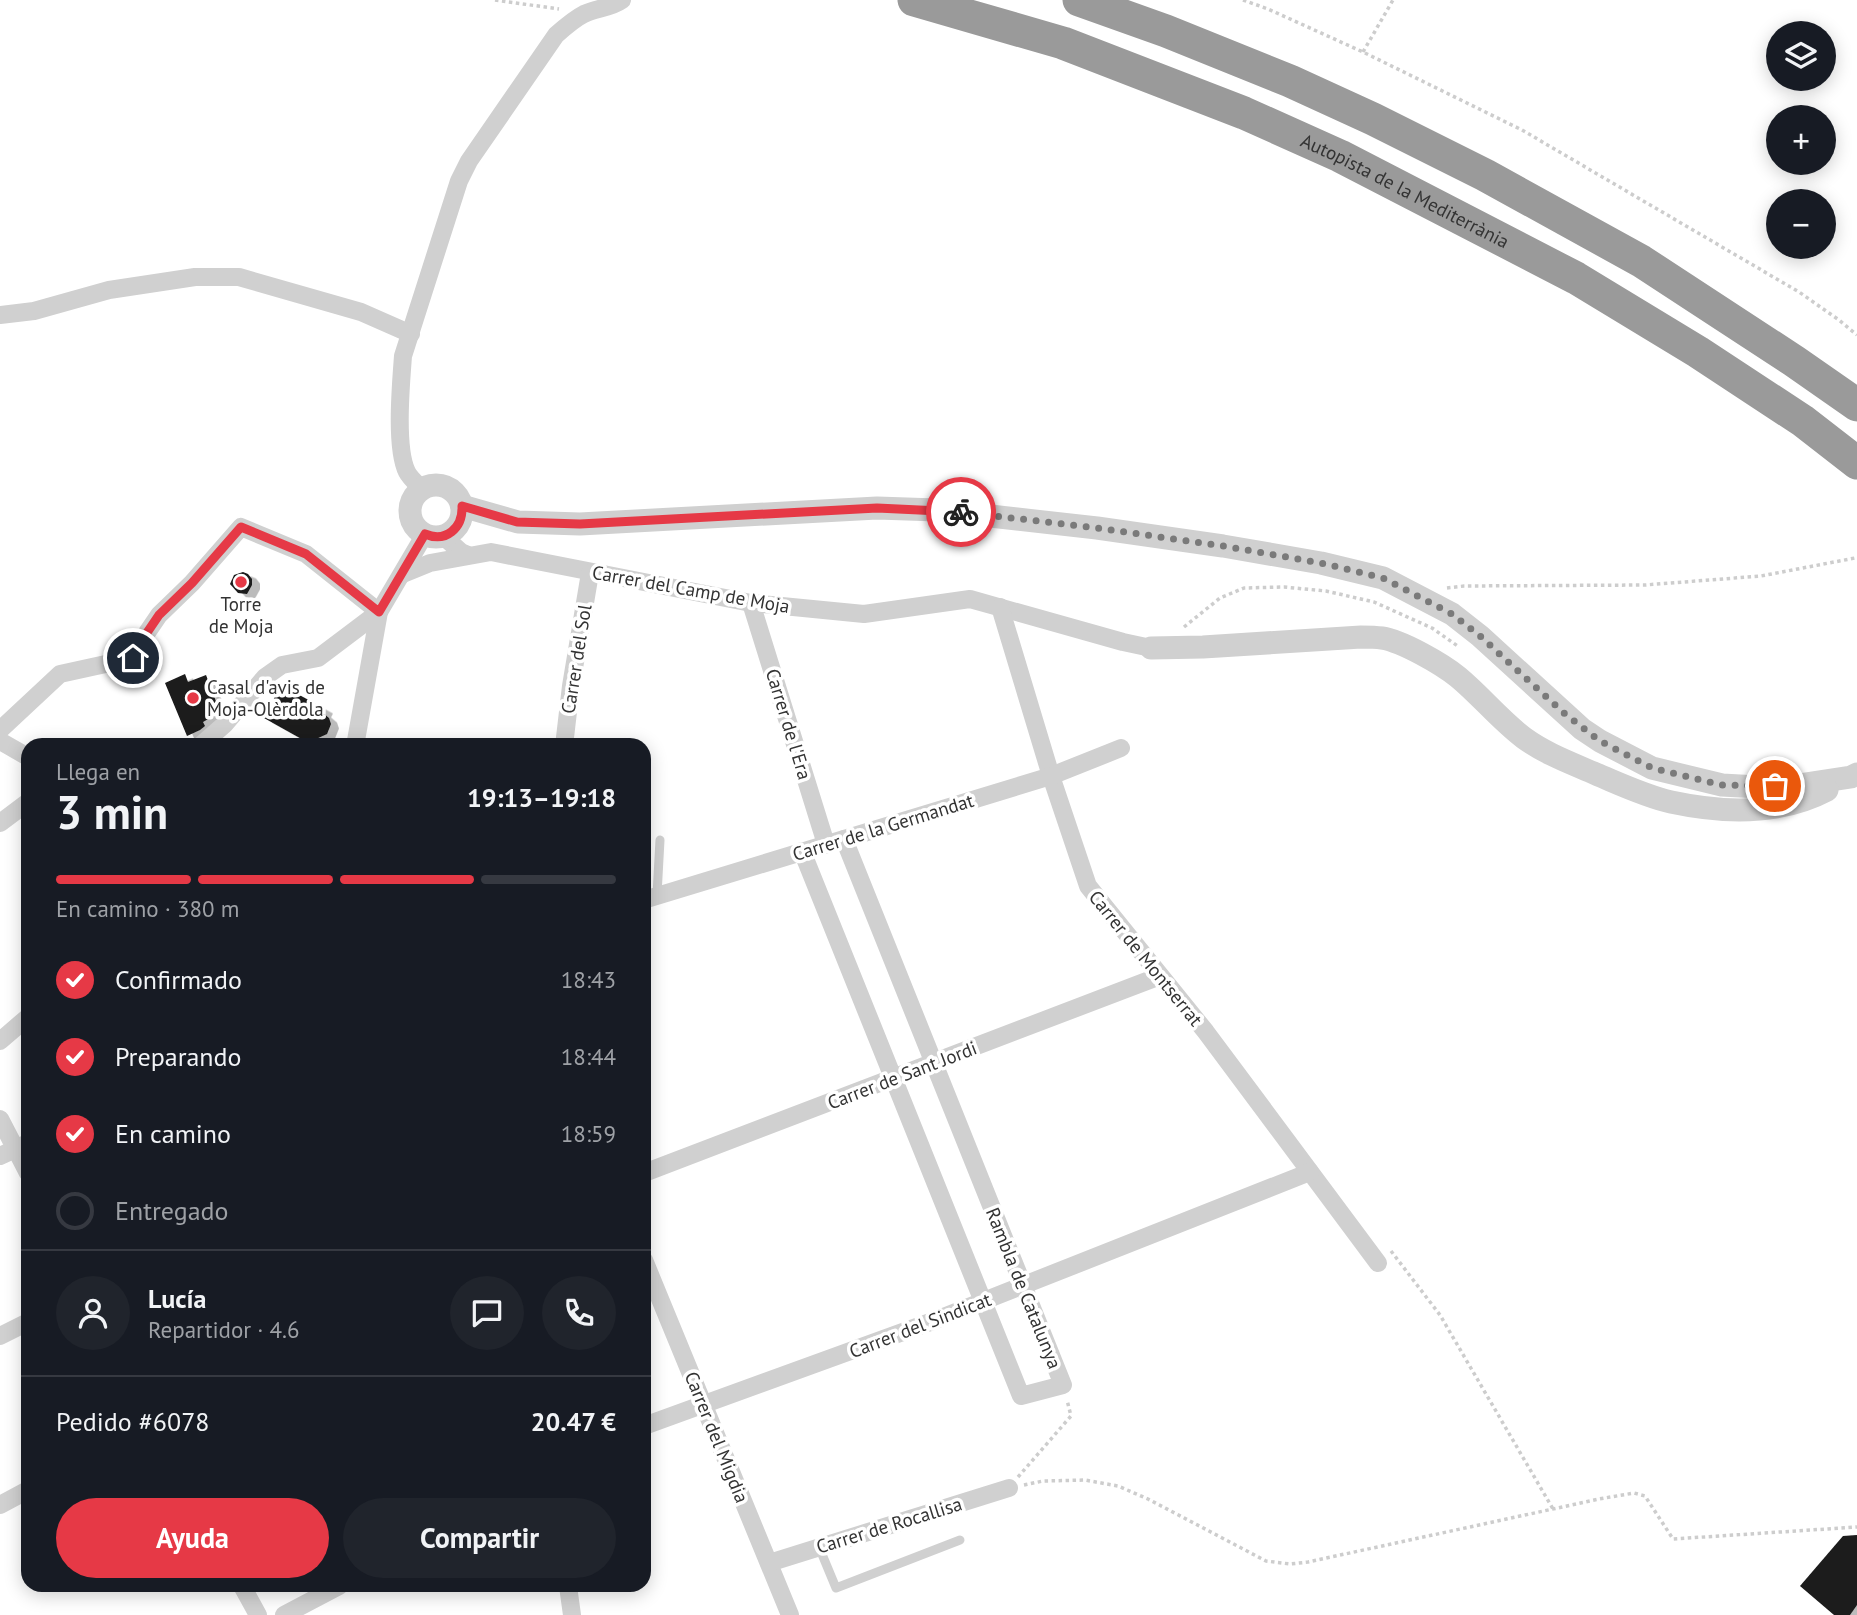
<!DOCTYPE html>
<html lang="es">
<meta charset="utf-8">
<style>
:root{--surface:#171b24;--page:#20242c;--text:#f1f3f6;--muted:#9ea1a6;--line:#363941;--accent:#e63946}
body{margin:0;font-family:"PT Sans",sans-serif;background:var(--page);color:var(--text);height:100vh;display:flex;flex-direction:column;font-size:26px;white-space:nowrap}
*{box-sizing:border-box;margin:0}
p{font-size:23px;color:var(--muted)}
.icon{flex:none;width:38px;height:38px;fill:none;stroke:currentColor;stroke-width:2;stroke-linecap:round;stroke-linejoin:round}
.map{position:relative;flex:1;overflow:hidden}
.side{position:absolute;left:21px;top:738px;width:630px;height:854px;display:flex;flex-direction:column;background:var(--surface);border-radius:21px;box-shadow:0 4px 18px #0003}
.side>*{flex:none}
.controls{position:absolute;left:1766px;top:21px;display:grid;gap:14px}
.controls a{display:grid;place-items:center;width:70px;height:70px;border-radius:50%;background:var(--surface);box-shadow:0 4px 18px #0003;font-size:35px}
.pin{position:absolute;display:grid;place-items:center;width:60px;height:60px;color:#fff;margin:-30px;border:4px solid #fff;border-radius:50%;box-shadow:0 2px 7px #0007}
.courier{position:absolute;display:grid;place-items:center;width:70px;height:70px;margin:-35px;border:5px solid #e63946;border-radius:50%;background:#fff;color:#222;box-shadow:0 2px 9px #0007}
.headline em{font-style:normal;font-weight:700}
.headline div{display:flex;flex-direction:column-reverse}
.headline{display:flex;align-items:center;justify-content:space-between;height:119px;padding:0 35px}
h1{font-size:46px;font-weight:700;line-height:52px}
.bar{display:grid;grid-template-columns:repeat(4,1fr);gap:10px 7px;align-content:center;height:84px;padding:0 35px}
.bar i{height:9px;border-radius:5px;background:var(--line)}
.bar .active{background:var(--accent)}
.bar p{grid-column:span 4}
.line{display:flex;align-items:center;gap:18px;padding:0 35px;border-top:2px solid var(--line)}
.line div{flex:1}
.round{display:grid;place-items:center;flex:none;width:74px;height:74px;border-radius:37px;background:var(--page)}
ol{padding:0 35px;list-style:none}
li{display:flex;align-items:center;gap:21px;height:77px}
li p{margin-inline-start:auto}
li .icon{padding:7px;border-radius:50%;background:var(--accent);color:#fff;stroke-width:4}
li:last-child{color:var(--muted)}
li i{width:38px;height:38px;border:4px solid var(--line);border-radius:50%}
.primary-button{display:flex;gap:14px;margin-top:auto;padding:14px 35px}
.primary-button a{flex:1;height:80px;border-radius:42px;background:var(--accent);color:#fff;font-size:28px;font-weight:700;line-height:80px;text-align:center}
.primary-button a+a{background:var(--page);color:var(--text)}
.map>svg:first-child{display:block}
.building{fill:#1a1a1a;filter:url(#shadow)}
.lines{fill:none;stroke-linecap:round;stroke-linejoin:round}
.path{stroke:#cdcdcd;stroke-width:3.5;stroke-dasharray:3.5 3.5;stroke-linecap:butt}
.service{stroke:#d0d0d0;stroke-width:9}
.minor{stroke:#d0d0d0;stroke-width:18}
.tertiary{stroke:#d0d0d0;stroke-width:23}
.motorway{stroke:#9a9a9a;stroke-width:33}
.done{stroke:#7a7a7a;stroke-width:7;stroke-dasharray:0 12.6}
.route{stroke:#e63946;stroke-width:9}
.poi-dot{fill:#e63946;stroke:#fff;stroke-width:2.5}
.labels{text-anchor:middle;stroke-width:7;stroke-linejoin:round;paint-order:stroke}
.street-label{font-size:19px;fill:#333;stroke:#fff}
.poi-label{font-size:19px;fill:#333;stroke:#fff}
</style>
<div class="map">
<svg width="1857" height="1615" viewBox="0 0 1857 1615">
<defs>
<filter id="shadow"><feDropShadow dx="8" dy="4.5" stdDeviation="0" flood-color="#0004"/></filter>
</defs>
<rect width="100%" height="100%" fill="#fff"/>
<g class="building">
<polygon points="243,572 248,574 252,579 252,585 247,594 238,593 230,584 234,575"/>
<polygon points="185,674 188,682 206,675 220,712 203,722 205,726 200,730 187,736 165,683"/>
<polygon points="281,685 325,709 323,713 329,718 331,724 327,734 316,739 309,738 307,742 264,718"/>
<polygon points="1857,1535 1857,1605 1850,1615 1834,1615 1800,1586 1843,1536"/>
</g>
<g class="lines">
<g class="path">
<polyline points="495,0 559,9"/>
<polyline points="1243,0 1268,9 1363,52 1522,130 1799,292 1839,320 1857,335"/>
<polyline points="1363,52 1393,0"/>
<polyline points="1447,588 1464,586 1645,585 1761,576 1855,558"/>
<polyline points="1184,627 1220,598 1244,588 1284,587 1326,591 1374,602 1432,628 1459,647"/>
<polyline points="1391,1251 1440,1315 1553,1509"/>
<polyline points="1018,1477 1071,1416 1067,1400"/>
<polyline points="1024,1485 1043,1481 1085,1480 1118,1486 1148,1499 1266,1561 1290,1564 1308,1562 1599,1499 1634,1493 1645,1496 1673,1539 1857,1527"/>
</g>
<g class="service">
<polyline points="657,895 660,840"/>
<polyline points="819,1547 836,1588 960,1540"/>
</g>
<g class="minor">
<polyline points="0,315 34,311 109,290 195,277 239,277 361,312 411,334"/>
<path d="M422 489C417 484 410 478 407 472 395 448 401 383 403 356L459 181 469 161 556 35C565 27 574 19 584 14 597 8 611 8 622 0"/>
<polyline points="443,536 461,552 468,555"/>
<polyline points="403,574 430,563 491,552 751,603 864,614 970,599 1123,642 1151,648"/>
<polyline points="751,603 826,844"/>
<polyline points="1000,607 1051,776 1088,886 1206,1032 1378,1263"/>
<polyline points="0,730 60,674 133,658 142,640 159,615 192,583 241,527 306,554 379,612"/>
<polyline points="0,741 28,757"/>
<polyline points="200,746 225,724 265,677 282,665 318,658 379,612"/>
<polyline points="355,746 379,612 425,534"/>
<polyline points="564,746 571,686 590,573"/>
<polyline points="0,823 28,802"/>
<polyline points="802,851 1021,1396 1063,1385 844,839"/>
<polyline points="644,897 647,899 1051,776 1121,748"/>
<polyline points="0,1041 28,1017"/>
<polyline points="0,1119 28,1173"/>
<polyline points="0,1156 28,1143"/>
<polyline points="644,1173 1160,976"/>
<polyline points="644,1260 790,1615"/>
<polyline points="0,1336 28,1322"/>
<polyline points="644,1426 933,1321 1310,1172"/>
<polyline points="0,1505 28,1490"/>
<polyline points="769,1563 1009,1488"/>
<polyline points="242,1586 258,1615"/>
<polyline points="568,1586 572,1615"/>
<polyline points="284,1615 339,1586"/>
</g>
<g class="tertiary">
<circle cx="436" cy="511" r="26"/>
<polyline points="462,506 518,522 580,524 877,508 937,510 1097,528 1223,546 1321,563 1383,578 1452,614 1480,636 1582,729 1600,741 1652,768 1722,785 1758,787 1792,786 1851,777 1857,774"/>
<path d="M1151 648 1203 647 1361 637C1368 637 1375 637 1382 638 1402 641 1442 664 1458 677 1481 696 1500 720 1524 738 1546 754 1571 763 1596 774 1620 784 1645 796 1671 802 1722 813 1780 815 1827 790"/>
</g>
<g class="motorway">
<path id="s1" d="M914 0 1063 43 1244 113 1340 156 1576 278 1698 352 1803 421 1857 463"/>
<polyline points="1079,0 1166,31 1290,81 1373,119 1485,175 1641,261 1794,361 1857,405"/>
</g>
</g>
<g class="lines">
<polyline class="done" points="961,512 1097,528 1223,546 1321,563 1383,578 1452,614 1480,636 1564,713 1600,741 1652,768 1721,785 1775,786"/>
<path class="route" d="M133 658 142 640 159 615 192 583 241 527 306 554 379 612 425 534C446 543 463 528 462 506L517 522 580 524 877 508 961 512"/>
</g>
<g class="poi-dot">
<circle cx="241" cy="582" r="7"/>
<circle cx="193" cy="698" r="7"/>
</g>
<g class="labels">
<g class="street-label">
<text dy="7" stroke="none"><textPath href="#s1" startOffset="528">Autopista de la Mediterrània</textPath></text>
<text transform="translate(691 589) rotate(10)" y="7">Carrer del Camp de Moja</text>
<text transform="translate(576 659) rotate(-81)" y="7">Carrer del Sol</text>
<text transform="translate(789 724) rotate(73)" y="7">Carrer de l'Era</text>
<text transform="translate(883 827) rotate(-17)" y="7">Carrer de la Germandat</text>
<text transform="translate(1146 958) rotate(51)" y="7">Carrer de Montserrat</text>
<text transform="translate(902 1075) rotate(-21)" y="7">Carrer de Sant Jordi</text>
<text transform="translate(1024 1288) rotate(68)" y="7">Rambla de Catalunya</text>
<text transform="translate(920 1325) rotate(-21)" y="7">Carrer del Sindicat</text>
<text transform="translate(717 1437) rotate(68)" y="7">Carrer del Migdia</text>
<text transform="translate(889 1525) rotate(-17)" y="7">Carrer de Rocallisa</text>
</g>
<g class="poi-label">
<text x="241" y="611">Torre<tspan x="241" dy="22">de Moja</tspan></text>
<text x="207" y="694" text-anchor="start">Casal d'avis de<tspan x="207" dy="22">Moja-Olèrdola</tspan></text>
</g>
</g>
</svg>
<div class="controls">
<a><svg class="icon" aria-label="layers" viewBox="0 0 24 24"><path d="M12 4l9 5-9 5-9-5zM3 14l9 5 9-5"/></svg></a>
<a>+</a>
<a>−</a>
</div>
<div class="pin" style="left:1775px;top:786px;background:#ea580c"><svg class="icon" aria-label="bag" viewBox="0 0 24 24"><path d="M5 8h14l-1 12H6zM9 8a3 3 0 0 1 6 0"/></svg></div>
<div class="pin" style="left:133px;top:658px;background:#1f2937"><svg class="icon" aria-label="home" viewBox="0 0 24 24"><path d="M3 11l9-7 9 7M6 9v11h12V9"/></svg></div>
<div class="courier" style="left:961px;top:512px"><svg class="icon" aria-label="bike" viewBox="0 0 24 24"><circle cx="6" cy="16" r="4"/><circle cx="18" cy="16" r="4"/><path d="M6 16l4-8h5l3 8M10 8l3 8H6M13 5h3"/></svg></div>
<section class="side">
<div class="headline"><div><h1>3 min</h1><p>Llega en</p></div><em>19:13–19:18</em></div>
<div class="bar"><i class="active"></i><i class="active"></i><i class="active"></i><i></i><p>En camino · 380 m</p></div>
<ol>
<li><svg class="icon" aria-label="check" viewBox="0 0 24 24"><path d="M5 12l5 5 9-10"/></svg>Confirmado<p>18:43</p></li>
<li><svg class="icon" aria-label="check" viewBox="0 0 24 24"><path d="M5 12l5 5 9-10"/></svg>Preparando<p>18:44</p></li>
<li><svg class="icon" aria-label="check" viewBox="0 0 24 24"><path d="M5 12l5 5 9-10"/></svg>En camino<p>18:59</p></li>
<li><i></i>Entregado</li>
</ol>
<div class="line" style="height:126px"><a class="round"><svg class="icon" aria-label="person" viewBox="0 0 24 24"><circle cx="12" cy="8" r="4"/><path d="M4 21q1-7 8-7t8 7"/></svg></a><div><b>Lucía</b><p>Repartidor · 4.6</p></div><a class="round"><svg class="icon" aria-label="chat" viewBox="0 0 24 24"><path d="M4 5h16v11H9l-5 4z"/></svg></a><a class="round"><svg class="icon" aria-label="phone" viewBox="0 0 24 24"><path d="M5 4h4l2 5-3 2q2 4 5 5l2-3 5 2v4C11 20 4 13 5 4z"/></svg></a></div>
<div class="line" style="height:91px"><div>Pedido #6078</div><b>20.47 €</b></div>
<div class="primary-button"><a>Ayuda</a><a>Compartir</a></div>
</section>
</div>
